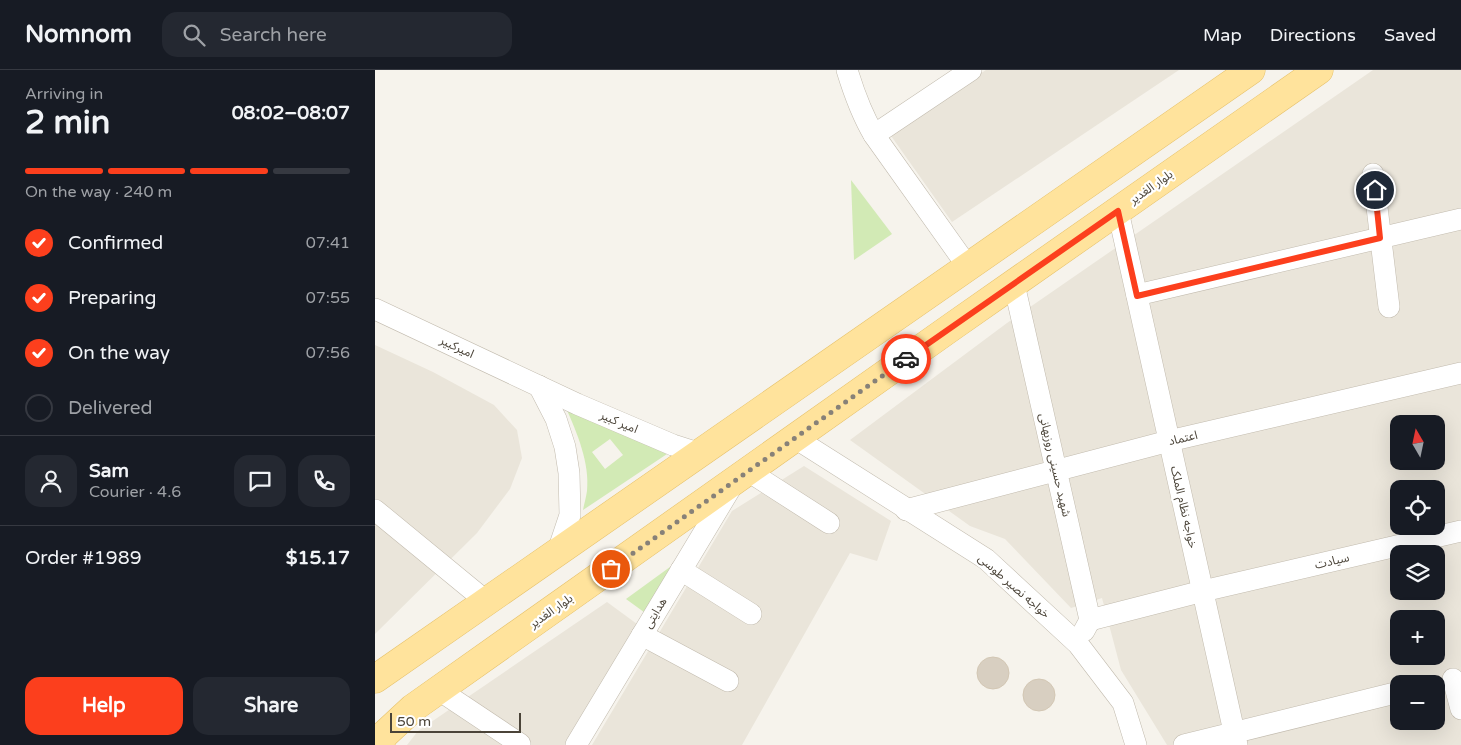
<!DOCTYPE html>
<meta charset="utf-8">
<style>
:root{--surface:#171b24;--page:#242831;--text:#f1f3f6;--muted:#9ea1a6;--line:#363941;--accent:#fc3f1d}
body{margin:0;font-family:"Varela Round","Noto Sans Arabic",sans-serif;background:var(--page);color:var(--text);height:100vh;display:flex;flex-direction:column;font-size:19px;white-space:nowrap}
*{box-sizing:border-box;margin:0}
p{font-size:16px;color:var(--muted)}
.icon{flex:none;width:28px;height:28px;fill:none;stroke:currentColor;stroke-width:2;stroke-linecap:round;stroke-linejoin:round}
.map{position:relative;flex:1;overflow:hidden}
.sheet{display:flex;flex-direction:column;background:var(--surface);width:375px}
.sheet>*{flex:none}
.needle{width:32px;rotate:351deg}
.buttons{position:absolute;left:1015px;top:345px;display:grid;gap:10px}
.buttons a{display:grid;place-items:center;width:55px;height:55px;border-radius:10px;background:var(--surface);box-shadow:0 5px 20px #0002;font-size:25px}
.scale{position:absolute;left:15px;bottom:12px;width:131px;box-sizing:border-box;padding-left:5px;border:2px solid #4b4439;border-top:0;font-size:14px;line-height:18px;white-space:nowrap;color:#4b4439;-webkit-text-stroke:4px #fff;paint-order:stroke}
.pin{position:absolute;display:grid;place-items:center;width:42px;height:42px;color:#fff;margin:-21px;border:2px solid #fff;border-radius:50%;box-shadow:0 1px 5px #0007}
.courier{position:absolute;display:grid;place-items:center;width:50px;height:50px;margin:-25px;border:4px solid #fc3f1d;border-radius:50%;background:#fff;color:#222;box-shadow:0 1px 6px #0007}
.overview em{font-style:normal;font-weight:800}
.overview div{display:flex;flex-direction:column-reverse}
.overview{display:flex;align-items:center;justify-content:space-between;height:85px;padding:0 25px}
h1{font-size:32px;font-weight:800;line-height:38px}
.bar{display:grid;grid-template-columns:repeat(4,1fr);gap:8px 5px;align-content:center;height:60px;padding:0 25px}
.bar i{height:6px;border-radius:4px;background:var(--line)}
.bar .active{background:var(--accent)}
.bar p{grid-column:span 4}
.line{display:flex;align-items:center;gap:12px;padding:0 25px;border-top:1px solid var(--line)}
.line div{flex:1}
.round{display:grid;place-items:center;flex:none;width:52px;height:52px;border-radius:15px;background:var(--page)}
ol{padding:0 25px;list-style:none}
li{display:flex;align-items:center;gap:15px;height:55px}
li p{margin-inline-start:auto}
li .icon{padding:5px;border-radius:50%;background:var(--accent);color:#fff;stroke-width:4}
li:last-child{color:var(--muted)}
li i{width:28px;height:28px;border:2px solid var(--line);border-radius:50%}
.primary-button{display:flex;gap:10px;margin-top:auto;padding:10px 25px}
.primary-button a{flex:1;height:58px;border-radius:15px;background:var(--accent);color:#fff;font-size:20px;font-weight:800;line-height:58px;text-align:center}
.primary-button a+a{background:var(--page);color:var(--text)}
header{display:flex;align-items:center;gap:30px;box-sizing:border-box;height:70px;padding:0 25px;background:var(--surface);border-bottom:1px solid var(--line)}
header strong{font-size:24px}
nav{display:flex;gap:28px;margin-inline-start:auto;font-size:18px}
.search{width:350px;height:45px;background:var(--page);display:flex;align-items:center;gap:12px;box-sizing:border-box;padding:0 18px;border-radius:15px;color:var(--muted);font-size:19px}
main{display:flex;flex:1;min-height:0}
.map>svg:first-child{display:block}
.residential{fill:#eae5da;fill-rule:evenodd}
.green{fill:#d2eab5;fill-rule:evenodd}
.building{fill:#d8cfc1;stroke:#d3c7b4}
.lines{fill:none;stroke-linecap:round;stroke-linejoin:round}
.minor-casing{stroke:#c2bbae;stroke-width:22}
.major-casing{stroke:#e6c16a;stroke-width:29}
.minor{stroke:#fff;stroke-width:21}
.major{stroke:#ffe39c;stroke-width:28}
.done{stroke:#878178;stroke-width:5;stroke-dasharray:0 9}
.route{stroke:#fc3f1d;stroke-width:6}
.labels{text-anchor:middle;stroke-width:4.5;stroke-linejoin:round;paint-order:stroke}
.street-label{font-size:12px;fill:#4b4439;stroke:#fff}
</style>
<header>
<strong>Nomnom</strong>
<div class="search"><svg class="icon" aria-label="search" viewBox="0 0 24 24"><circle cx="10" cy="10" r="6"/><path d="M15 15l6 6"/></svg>Search here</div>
<nav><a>Map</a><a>Directions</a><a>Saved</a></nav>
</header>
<main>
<section class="sheet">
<div class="overview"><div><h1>2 min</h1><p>Arriving in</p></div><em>08:02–08:07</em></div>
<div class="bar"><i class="active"></i><i class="active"></i><i class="active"></i><i></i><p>On the way · 240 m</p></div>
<ol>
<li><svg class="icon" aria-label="check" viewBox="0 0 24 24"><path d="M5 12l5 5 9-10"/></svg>Confirmed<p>07:41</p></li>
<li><svg class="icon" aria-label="check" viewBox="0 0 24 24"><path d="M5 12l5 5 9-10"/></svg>Preparing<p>07:55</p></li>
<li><svg class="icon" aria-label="check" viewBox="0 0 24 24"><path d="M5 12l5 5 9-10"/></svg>On the way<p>07:56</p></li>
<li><i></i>Delivered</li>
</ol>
<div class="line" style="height:90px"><a class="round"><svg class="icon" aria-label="person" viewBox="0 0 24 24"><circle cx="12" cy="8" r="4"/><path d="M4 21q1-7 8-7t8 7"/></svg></a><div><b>Sam</b><p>Courier · 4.6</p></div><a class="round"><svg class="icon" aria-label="chat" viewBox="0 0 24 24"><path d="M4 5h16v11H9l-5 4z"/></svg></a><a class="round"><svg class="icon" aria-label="phone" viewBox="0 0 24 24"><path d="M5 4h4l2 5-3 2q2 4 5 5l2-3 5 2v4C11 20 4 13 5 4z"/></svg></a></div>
<div class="line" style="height:65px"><div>Order #1989</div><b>$15.17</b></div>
<div class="primary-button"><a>Help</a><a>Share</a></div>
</section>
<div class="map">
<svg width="1086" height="675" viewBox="0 0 1086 675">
<rect width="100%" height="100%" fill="#f6f3ec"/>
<g class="residential">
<polygon points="611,0 804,0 577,152 514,63"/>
<path d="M998 0H1086V675H792L746 600 727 528 696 538 630 469 595 456 475 370 632 253ZM1024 354H1061V391H1024ZM1024 419H1061V456H1024ZM1024 484H1061V521H1024ZM1024 549H1061V586H1024ZM1024 614H1061V651H1024Z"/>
<polygon points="0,275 58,302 119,335 142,360 147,388 135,419 102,463 0,564"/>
<polygon points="429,396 516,451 502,491 475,483 367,675 217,675 357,441"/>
<polygon points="232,532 262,554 190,675 32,675 43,661"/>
</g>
<g class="green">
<polygon points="476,110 517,164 479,190"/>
<path d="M191 338 292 384 208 440C209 434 211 428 212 421 215 393 202 363 191 338ZM235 369 248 385 230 399 217 382Z"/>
<polygon points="295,497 298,502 273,545 251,529"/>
</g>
<g class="building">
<circle cx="618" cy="603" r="16"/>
<circle cx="664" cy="625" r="16"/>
</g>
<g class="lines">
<g class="minor-casing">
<g id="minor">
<path d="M472 0C479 23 487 45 499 65L593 197"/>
<polyline points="499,65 596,0"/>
<polyline points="998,104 1014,237"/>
<polyline points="743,141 862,675"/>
<polyline points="639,214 715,550 709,561"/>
<polyline points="762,225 1086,149"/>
<polyline points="0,239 202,334 298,375 326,384"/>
<polyline points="164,316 181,349 190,377 194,403 195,445 182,484"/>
<polyline points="420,368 611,489 703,574 748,633 761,675"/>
<polyline points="373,401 454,453"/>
<polyline points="0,440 112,532"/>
<polyline points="531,440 794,371 1086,303"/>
<polyline points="306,500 376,544"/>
<polyline points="715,550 828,521 1086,461"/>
<polyline points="267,565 353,611"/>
<polyline points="1078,609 1086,639"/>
<polyline points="64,620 145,674"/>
<polyline points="201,675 358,414"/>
<polyline points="809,675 1024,622"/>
</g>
</g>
<g class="major-casing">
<g id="major">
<polyline points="0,609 876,0"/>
<polyline points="3,675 10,664 38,638 578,256 944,0"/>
</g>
</g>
<use href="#minor" class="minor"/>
<use href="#major" class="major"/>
</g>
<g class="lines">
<polyline class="done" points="236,499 531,289"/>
<polyline class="route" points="531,289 743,141 762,226 1005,168 1000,120"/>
</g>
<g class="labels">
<g class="street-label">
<text transform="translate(776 117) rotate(-35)" y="4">بلوار الغدیر</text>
<text transform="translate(82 277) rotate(25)" y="4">امیرکبیر</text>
<text transform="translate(244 352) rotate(23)" y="4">امیر کبیر</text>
<text transform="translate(808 368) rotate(-13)" y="4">اعتماد</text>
<text transform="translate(680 395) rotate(77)" y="4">شهید حسینی روزبهانی</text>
<text transform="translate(809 437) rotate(77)" y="4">خواجه نظام الملک</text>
<text transform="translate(957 491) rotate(-13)" y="4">سیادت</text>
<text transform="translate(639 516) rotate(41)" y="4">خواجه نصیر طوسی</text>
<text transform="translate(176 541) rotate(-35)" y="4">بلوار الغدیر</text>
<text transform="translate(280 543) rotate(-59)" y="4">هدایتی</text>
</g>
</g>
</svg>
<div class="buttons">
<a><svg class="needle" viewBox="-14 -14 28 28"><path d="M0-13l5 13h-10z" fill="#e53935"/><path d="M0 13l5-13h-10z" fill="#9ea1a6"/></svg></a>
<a><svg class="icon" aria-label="locate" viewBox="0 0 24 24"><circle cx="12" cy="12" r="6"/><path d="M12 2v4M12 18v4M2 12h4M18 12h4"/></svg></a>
<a><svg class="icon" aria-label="layers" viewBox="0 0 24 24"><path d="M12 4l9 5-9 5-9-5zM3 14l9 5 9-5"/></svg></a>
<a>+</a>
<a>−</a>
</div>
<div class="scale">50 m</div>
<div class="pin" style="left:236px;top:499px;background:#ea580c"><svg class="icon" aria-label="bag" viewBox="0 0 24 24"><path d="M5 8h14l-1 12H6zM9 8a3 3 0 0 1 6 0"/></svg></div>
<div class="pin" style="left:1000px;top:120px;background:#1f2937"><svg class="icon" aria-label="home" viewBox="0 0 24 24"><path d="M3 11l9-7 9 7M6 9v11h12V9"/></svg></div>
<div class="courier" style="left:531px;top:289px"><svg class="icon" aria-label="car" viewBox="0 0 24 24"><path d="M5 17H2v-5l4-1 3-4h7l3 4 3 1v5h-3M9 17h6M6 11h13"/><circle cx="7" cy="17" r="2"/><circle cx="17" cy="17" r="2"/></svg></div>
</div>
</main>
